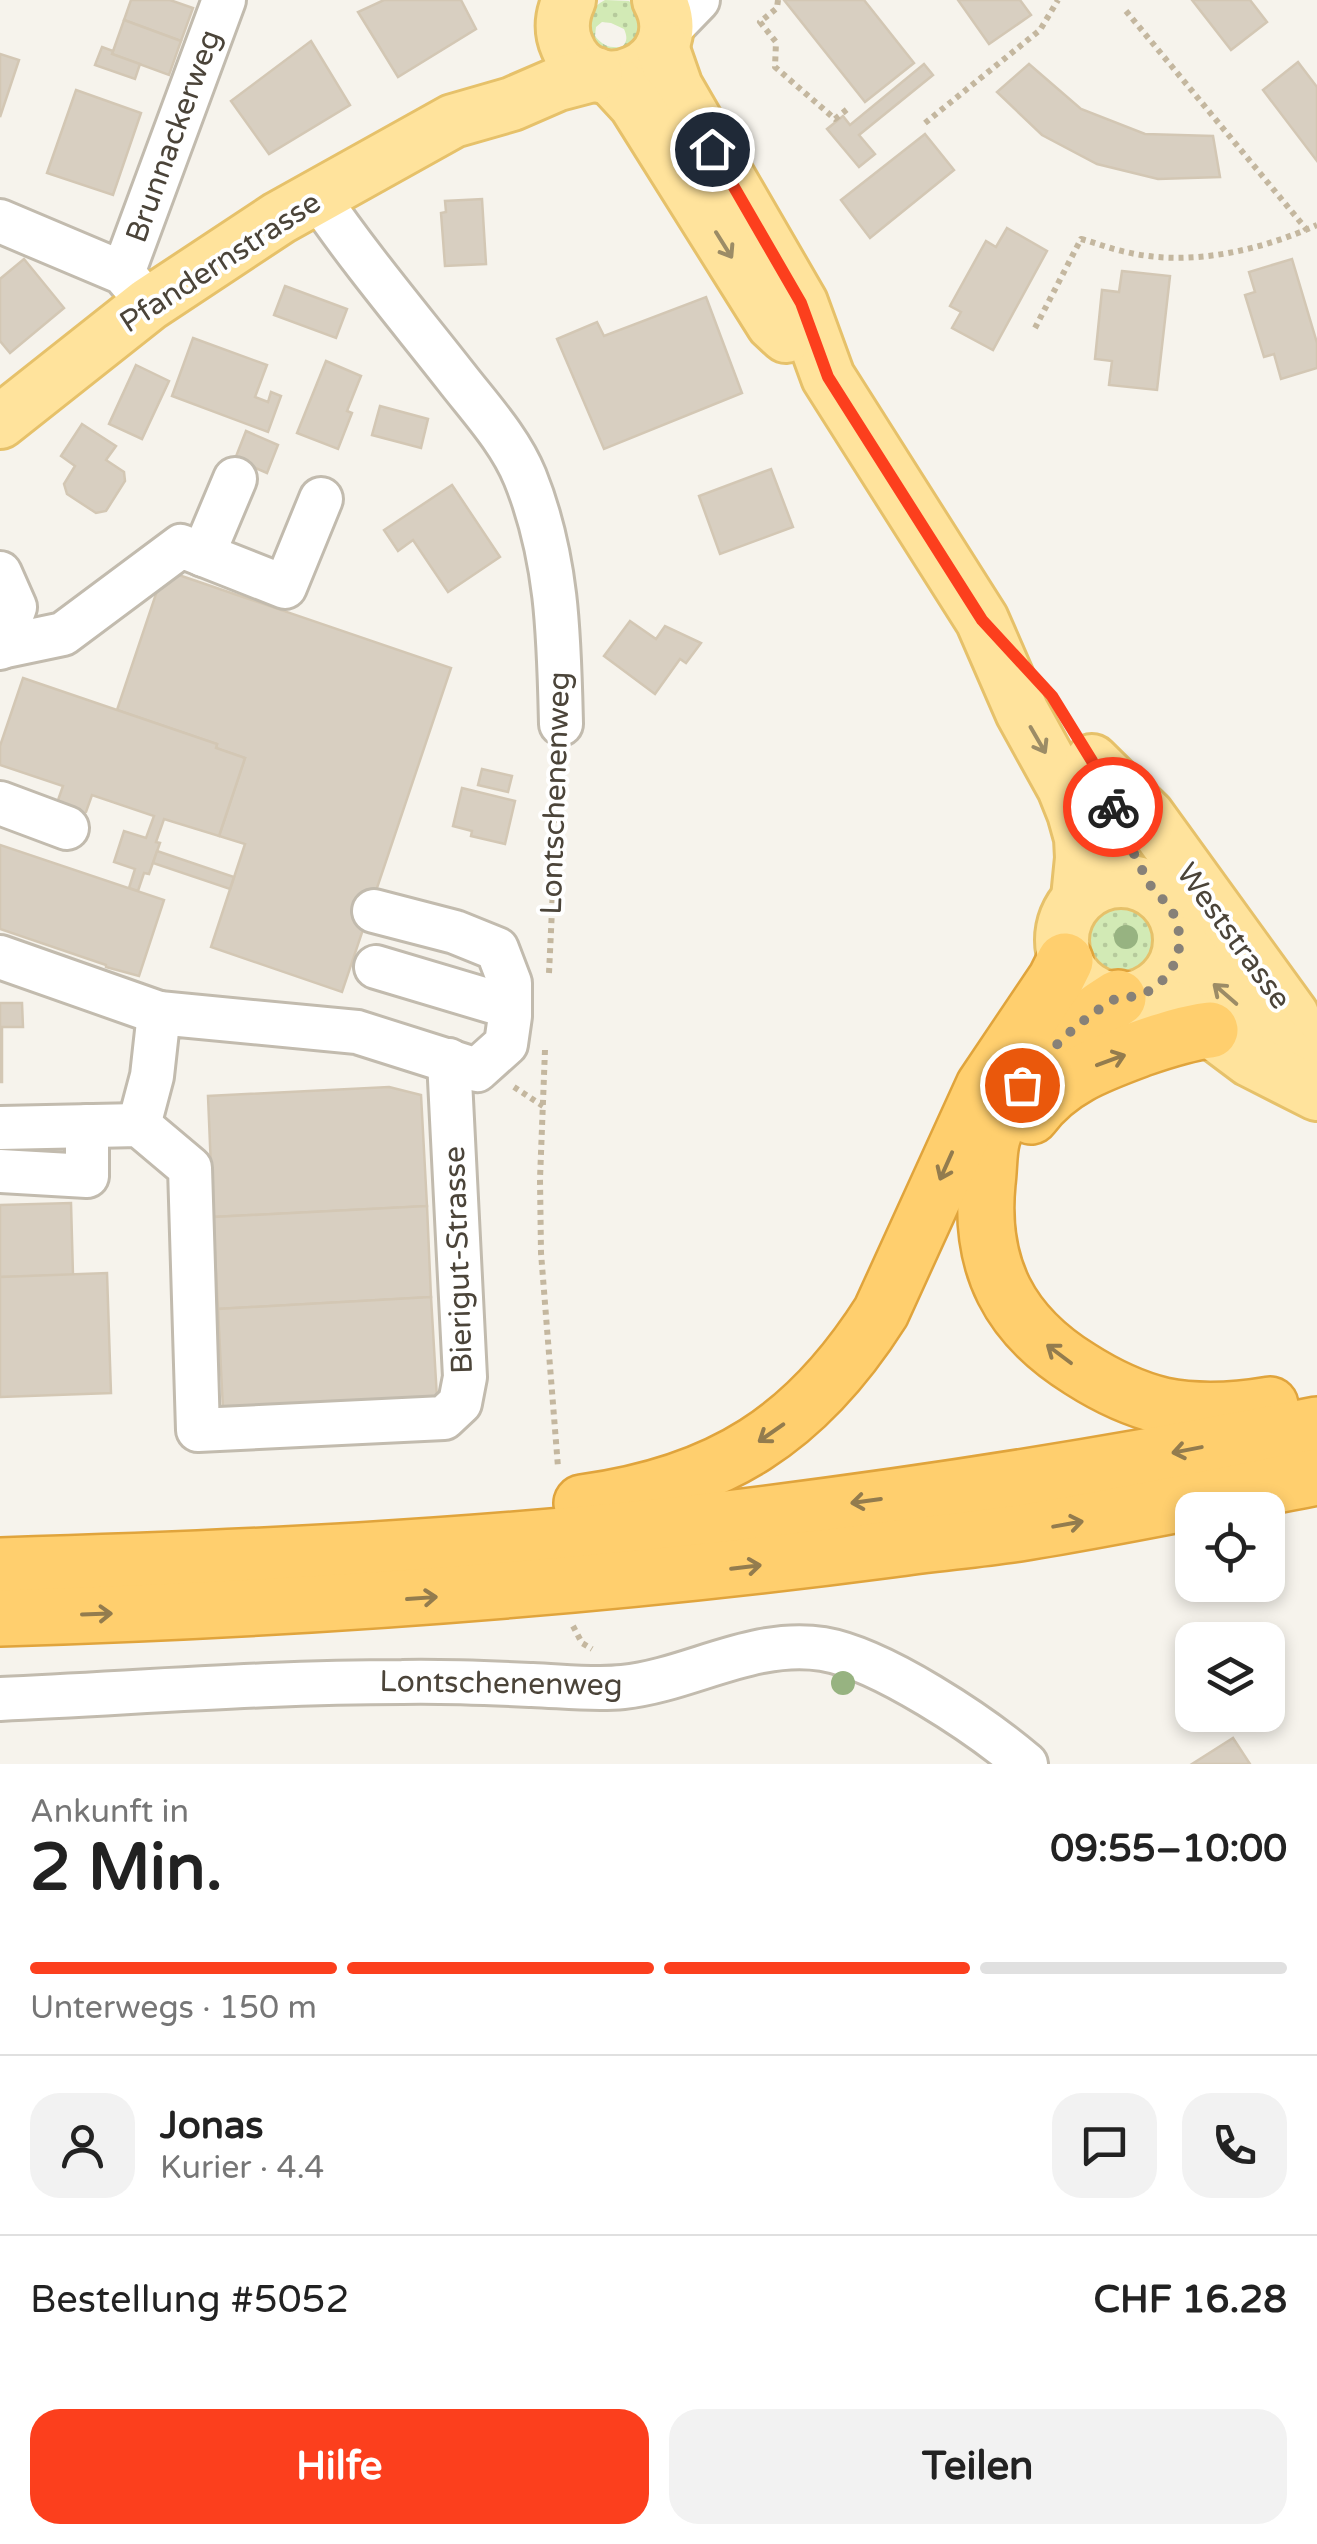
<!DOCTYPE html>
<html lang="de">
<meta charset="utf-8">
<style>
:root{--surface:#fff;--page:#f2f2f2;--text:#222;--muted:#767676;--line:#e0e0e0;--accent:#fc3f1d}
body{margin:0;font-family:"Varela Round",sans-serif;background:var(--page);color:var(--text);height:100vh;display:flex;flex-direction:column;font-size:38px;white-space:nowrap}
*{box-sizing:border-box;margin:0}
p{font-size:32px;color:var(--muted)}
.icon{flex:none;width:55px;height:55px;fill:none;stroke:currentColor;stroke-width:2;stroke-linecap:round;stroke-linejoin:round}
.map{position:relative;height:1764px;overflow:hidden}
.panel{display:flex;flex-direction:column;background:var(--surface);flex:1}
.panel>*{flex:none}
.controls{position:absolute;left:1175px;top:1492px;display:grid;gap:20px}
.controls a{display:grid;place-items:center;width:110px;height:110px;border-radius:20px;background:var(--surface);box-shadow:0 5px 15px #0003;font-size:50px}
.pin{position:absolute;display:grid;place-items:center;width:85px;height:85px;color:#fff;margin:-42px;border:5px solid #fff;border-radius:50%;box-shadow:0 2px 10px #0007}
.courier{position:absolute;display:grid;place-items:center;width:100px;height:100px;margin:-50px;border:8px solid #fc3f1d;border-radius:50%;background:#fff;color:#222;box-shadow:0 2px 12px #0007}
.headline em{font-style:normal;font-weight:700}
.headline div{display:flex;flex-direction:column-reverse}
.headline{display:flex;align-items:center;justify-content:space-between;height:170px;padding:0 30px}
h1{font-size:65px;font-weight:700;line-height:75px}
.bar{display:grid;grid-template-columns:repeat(4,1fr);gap:15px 10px;align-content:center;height:120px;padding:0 30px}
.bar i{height:12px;border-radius:8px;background:var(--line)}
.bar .selected{background:var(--accent)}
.bar p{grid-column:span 4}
.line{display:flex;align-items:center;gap:25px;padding:0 30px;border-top:2px solid var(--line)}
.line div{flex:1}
.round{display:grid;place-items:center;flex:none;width:105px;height:105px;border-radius:30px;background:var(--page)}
.cta{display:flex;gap:20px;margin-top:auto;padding:20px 30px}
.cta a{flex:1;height:115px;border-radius:30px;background:var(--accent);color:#fff;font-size:40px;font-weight:700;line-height:115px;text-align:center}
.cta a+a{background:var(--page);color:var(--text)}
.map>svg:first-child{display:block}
.grass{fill:url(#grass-dots);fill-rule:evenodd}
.building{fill:#d8cfc1;stroke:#d3c7b4;stroke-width:2.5}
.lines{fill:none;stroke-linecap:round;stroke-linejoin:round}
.minor-casing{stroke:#c2bbae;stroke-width:48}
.major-casing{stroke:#e6c16a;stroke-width:58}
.highway-casing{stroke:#e0a43c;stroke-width:60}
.path{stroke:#c4b79f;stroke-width:6;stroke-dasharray:5 5;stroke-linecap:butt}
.minor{stroke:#fff;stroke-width:42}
.major{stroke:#ffe39c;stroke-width:52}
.highway{stroke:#ffcf6e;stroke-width:55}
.tree{fill:#97b381}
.oneway{stroke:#9c8c66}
.oneway2{stroke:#937c4e}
.done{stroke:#878178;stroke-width:10;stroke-dasharray:0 18}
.route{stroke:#fc3f1d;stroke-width:12}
.labels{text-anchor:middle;stroke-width:8;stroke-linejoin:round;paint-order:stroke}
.street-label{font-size:30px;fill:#4b4439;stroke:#fff}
</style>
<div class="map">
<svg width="1317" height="1764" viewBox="0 0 1317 1764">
<defs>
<pattern id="grass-dots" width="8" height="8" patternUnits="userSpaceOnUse" patternTransform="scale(2.5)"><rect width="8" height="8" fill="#d2eab5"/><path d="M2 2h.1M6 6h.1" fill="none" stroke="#b6ca9c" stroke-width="1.8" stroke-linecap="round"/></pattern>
</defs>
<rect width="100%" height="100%" fill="#f6f3ec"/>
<g class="grass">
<path d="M605 0 629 1 635 7 642 24 637 42 621 52 603 50C585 32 578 15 605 0ZM602 22 611 23 624 29C627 36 628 41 622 47 609 48 603 46 595 36L596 27Z"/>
<circle cx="1119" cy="938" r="34"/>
</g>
<g class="building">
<polygon points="131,0 170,0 193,8 181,41 124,20"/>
<polygon points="384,0 461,0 476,29 398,77 358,12"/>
<polygon points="784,0 864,0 914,63 865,102"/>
<polygon points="958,0 1020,0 1031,15 989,44"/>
<polygon points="1192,0 1250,0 1267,22 1231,50"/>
<polygon points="124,20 181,41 169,75 112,54"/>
<polygon points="311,41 350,105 269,154 231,101"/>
<polygon points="102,47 113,51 112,54 140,64 135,79 95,65"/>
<polygon points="0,54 19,60 0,117"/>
<polygon points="1298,62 1317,87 1317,161 1263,90"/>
<polygon points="924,64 933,75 859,135 875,154 859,167 827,129 843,116 850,125"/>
<polygon points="1029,64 1081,109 1145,134 1213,136 1220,177 1158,179 1097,164 1042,135 997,92"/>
<polygon points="76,90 141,113 113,195 47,173"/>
<polygon points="925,134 954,170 870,238 841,200"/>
<polygon points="482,199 486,264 445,266 441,213 446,212 445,201"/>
<polygon points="1007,228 1047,251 993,350 952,328 961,312 950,306 986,241 996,247"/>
<polygon points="24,259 64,308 10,353 0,341 0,279"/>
<polygon points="1292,259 1317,343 1317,368 1281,379 1274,354 1264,357 1245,295 1255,292 1249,272"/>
<polygon points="1122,271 1170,276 1157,390 1109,385 1112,361 1095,359 1102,290 1119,292"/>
<polygon points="285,286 347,309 336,338 274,315"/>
<polygon points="706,297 742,393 604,449 557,339 597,322 604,336"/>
<polygon points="193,338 267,365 255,397 268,402 271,392 281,396 268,432 172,396"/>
<polygon points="326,361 361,376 347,411 352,413 338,449 297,433"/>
<polygon points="136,365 169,381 142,439 109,424"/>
<polygon points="380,406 428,419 421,448 372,435"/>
<polygon points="82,424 116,446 106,460 124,472 125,481 106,511 96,513 67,494 64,484 75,466 61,456"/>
<polygon points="246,431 278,445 267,473 235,459"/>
<polygon points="771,469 793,527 720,554 699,496"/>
<polygon points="452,485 500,557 448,592 413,540 398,551 384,530"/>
<polygon points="164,570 451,668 342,992 211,947 245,844 219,836 245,758 216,748 217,744 117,710"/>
<polygon points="630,621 656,639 665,626 701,643 686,663 680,659 655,694 604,656"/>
<polygon points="23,678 217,744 216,748 245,758 219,836 164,819 156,842 160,843 149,874 144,873 138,891 129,888 135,869 114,862 124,831 146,838 154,816 92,795 86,812 77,817 57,803 63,786 0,765 0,746"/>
<polygon points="482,769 512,776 508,792 478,785"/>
<polygon points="462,788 515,801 505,844 471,836 472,831 453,826"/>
<polygon points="0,845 164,900 139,976 106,967 106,965 0,929"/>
<polygon points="157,851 234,877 230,889 153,863"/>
<polygon points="0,1003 22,1003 23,1027 2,1027 2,1082 0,1082"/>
<polygon points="389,1087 421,1095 427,1206 213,1217 208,1096"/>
<polygon points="71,1203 73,1275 0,1277 0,1205"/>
<polygon points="427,1206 431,1297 218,1309 213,1217"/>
<polygon points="107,1273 111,1393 0,1397 0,1277"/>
<polygon points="431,1297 437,1398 223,1410 218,1309"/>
<polygon points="1233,1738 1250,1764 1192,1764"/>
</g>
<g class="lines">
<g class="minor-casing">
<g id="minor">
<polyline points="666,33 698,0"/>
<path d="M317 196C360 259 409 317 456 377 480 408 510 440 525 477 558 559 559 638 561 724"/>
<polyline points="0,221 123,273 140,293"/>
<polyline points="123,273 224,0"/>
<polyline points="203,555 235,479"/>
<polyline points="0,573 15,607 0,648"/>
<polyline points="1,647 63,634 181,546 285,587 321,499"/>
<polyline points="0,803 67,828"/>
<polyline points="0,957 159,1013"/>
<polyline points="376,967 510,1007"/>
<polyline points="139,1125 152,1076 159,1013 357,1032 477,1070 506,1044 510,1016 510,983 497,949 455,932 374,911"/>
<polyline points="0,1128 139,1125 190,1168 198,1430 444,1418 460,1403 465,1377 449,1060"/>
<polyline points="0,1171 87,1176 87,1126"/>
<path d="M0 1699C134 1693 268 1682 402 1682 445 1681 488 1683 532 1685 561 1686 593 1690 623 1687 690 1680 753 1638 823 1649 882 1659 980 1725 1026 1764"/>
</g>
</g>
<g class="major-casing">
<g id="major">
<path d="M569 0C562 15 560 30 567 46 593 111 694 65 659 0"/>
<polyline points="662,47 676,87 801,303 828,377 982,620 1022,712 1064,788 1074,813 1081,838 1082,858 1078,898"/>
<polyline points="611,78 635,104 773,324 786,336"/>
<polyline points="0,422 149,304 279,218 453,121 512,104 558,84 596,74"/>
<polyline points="1092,761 1148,816 1292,1015 1317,1079"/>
<circle cx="1121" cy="940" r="59"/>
<path d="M1180 943C1210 986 1255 1016 1289 1057"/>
<polyline points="1174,1008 1210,1030 1250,1060 1317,1094"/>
</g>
</g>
<g class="highway-casing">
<g id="highway">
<path d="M1118 998C1070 1028 1008 1082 992 1138 988 1152 989 1169 987 1183 979 1266 1009 1325 1080 1369 1105 1385 1134 1399 1163 1406 1198 1413 1235 1411 1270 1405"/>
<path d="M1031 1116C1059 1078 1099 1064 1142 1048 1165 1040 1186 1033 1210 1030"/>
<path d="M582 1503C720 1484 806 1430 881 1312L984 1086 1056 979 1065 961"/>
<path d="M0 1566C240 1559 480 1548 718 1520 919 1496 1119 1464 1317 1425"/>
<path d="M0 1618C300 1609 594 1588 891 1549 934 1543 977 1539 1019 1533 1119 1517 1218 1496 1317 1477"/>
</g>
</g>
<g class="path">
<polyline points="778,0 777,8 760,22 776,42 775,67 835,119 850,107"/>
<polyline points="1126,11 1307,230"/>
<polyline points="925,123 1040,30 1058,0"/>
<path d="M1035 328 1081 239C1096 243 1111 249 1126 252 1189 267 1259 251 1317 225"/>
<polyline points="549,973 559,761"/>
<polyline points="545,1050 540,1179 541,1253 558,1467"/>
<polyline points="514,1087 543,1106"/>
<polyline points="573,1626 582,1643 592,1649"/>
</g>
<use href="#minor" class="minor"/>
<use href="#major" class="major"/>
<use href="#highway" class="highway"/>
</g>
<g class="tree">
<circle cx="1126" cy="937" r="12"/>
<circle cx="843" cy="1683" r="12"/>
</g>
<defs><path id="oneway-shaft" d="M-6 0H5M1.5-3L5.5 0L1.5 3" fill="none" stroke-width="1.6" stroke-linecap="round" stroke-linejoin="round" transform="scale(2.5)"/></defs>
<g class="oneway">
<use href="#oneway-shaft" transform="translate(724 245) rotate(58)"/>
<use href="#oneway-shaft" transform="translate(1038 740) rotate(60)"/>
<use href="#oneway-shaft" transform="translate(1225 994) rotate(-139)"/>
</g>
<g class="oneway2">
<use href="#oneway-shaft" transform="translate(1111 1060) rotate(-20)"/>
<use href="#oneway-shaft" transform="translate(946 1166) rotate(114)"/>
<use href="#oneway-shaft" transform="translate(1059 1354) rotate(-143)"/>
<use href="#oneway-shaft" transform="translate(771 1433) rotate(145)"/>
<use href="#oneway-shaft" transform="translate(1187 1450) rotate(169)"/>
<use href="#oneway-shaft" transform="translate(866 1501) rotate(172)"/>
<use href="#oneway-shaft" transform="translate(1068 1524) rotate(-10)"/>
<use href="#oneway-shaft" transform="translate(746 1567) rotate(-7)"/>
<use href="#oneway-shaft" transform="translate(422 1598) rotate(-4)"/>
<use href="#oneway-shaft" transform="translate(97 1614) rotate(-2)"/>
</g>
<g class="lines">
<path class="done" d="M1022 1085C1043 1057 1069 1030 1098 1010 1104 1006 1112 1000 1118 998 1126 996 1133 998 1141 995 1174 980 1189 947 1173 913 1167 901 1155 894 1149 883 1136 859 1124 833 1113 807"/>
<polyline class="route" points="712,149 801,303 828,377 982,620 1052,696 1092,761 1113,807"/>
</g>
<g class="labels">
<g class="street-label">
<text transform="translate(173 136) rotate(-70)" y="10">Brunnackerweg</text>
<text transform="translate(220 262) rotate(-33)" y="10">Pfandernstrasse</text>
<text transform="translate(555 793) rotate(-88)" y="10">Lontschenenweg</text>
<text transform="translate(1234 936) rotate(54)" y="10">Weststrasse</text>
<text transform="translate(458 1260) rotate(-92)" y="10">Bierigut-Strasse</text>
<text transform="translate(501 1683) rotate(1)" y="10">Lontschenenweg</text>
</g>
</g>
</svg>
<div class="controls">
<a><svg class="icon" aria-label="locate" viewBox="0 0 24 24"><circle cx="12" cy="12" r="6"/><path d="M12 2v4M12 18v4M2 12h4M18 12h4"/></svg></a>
<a><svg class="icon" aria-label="layers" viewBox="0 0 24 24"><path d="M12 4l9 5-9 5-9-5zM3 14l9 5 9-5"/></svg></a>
</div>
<div class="pin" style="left:1022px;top:1085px;background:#ea580c"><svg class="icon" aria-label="bag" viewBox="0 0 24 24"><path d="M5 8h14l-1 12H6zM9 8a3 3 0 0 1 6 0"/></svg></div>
<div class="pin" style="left:712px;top:149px;background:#1f2937"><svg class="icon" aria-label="home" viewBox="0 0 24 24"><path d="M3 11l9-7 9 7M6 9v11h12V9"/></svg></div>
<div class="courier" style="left:1113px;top:807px"><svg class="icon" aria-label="bike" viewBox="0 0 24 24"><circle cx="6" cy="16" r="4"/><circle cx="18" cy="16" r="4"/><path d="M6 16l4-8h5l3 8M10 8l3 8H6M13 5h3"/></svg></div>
</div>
<section class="panel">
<div class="headline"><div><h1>2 Min.</h1><p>Ankunft in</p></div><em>09:55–10:00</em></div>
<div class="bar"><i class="selected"></i><i class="selected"></i><i class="selected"></i><i></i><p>Unterwegs · 150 m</p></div>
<div class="line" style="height:180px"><a class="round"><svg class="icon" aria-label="person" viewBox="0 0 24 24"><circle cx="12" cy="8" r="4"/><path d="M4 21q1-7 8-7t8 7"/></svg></a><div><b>Jonas</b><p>Kurier · 4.4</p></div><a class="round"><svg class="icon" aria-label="chat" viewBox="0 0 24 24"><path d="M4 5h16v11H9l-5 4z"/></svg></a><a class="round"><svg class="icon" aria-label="phone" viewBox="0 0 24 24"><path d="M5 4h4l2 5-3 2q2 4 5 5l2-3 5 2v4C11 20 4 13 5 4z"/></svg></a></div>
<div class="line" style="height:130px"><div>Bestellung #5052</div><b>CHF 16.28</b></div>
<div class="cta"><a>Hilfe</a><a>Teilen</a></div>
</section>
